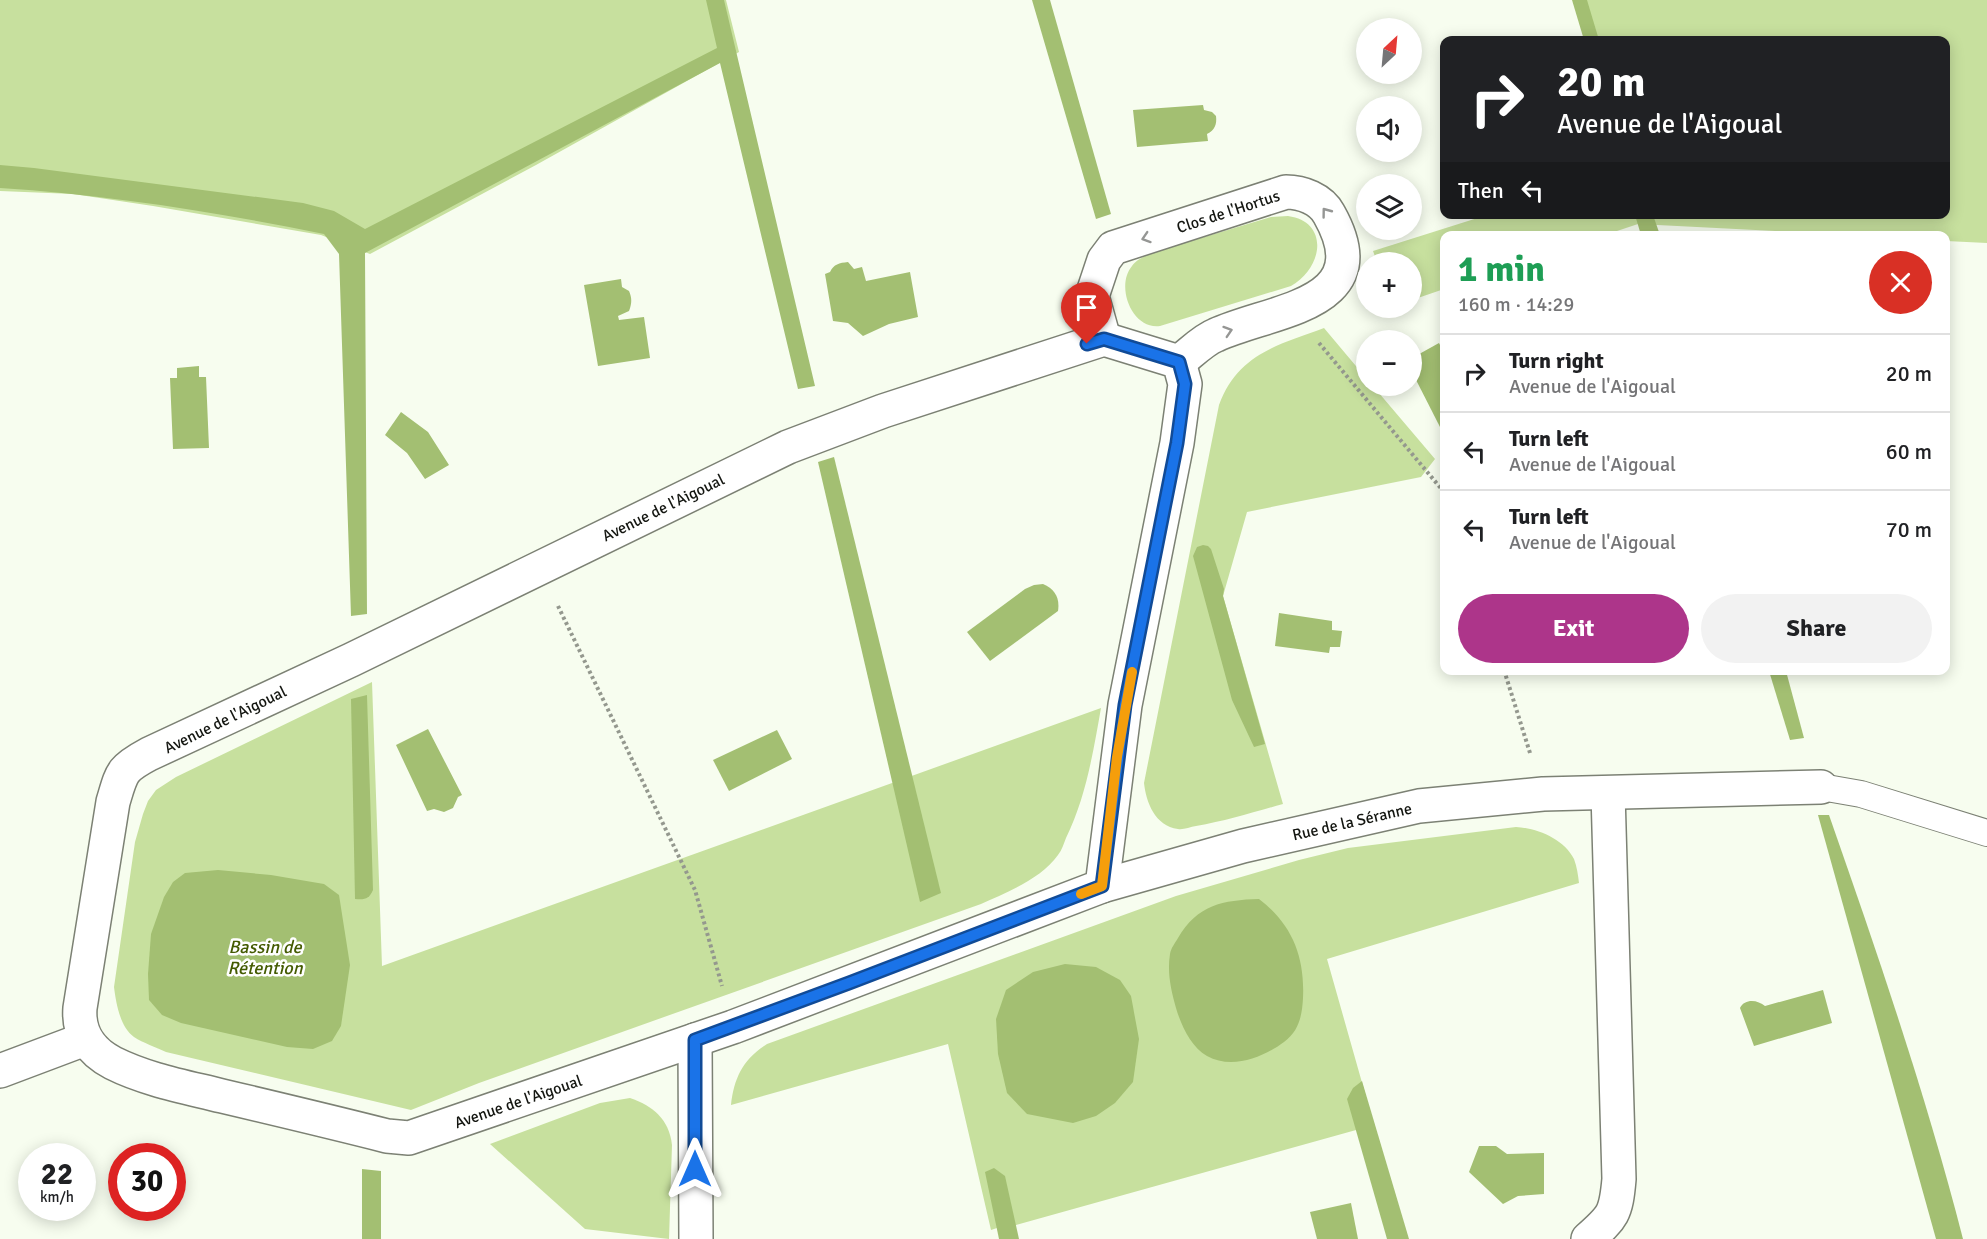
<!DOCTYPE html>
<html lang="en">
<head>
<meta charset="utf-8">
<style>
  :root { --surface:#fff; --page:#f2f2f2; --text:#202124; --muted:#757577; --line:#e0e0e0; --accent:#ad358a }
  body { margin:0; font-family:Signika,sans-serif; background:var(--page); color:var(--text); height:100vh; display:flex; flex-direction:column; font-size:22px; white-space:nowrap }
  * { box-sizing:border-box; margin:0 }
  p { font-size:20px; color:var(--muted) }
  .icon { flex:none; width:33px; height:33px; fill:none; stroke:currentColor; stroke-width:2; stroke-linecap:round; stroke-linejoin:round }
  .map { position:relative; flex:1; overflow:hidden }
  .details { position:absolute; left:1440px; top:231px; width:510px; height:444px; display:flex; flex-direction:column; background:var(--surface); border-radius:12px; box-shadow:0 3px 15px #0003 }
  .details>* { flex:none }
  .top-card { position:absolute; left:1440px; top:36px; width:510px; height:183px; border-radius:12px; box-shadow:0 3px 15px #0003; background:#202124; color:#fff; overflow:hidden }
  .needle { width:39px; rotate:26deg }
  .fabs { position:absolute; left:1356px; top:18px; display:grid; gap:12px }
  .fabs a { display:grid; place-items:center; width:66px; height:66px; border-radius:50%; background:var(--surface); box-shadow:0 3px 15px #0003; font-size:30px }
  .speed { position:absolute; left:18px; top:1143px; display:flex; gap:12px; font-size:30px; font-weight:700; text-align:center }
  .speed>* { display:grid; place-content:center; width:78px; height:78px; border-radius:50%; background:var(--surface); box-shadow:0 3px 15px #0003; line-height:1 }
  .speed small { font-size:15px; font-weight:400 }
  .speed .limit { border:9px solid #d22; background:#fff; color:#111 }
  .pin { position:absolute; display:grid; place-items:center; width:51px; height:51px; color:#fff; margin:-62px -26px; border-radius:50% 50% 50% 0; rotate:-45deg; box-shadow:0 0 6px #0007 }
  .pin .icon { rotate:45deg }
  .me { position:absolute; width:66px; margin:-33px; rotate:0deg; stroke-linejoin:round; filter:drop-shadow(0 0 4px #0008) }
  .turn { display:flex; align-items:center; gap:21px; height:126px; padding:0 18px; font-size:27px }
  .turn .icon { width:78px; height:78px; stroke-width:2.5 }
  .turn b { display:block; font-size:42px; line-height:51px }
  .then { display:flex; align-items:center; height:57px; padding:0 18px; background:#0003; gap:12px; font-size:22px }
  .round { display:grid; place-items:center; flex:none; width:63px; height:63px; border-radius:32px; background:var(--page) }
  .head { display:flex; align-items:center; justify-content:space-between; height:102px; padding:0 18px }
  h1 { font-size:36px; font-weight:700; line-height:45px; color:#1e9e55 }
  .action { display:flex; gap:12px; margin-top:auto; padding:12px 18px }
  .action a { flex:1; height:69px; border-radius:36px; background:var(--accent); color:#fff; font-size:24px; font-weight:700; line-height:69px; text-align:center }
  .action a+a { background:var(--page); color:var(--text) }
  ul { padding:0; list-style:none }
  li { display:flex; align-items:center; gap:18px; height:78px; padding:0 18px; border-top:2px solid var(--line) }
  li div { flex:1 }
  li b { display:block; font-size:22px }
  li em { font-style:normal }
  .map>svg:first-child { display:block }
</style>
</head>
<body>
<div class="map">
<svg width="1987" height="1239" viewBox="0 0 1987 1239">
  <rect width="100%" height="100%" fill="#f7fdef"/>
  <g fill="#c7e09e">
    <path d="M 0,0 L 726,0 L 739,52 L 536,165 L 370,254 L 321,235 L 153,206 L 73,194 L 0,191 Z"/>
    <path d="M 1573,0 L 1987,0 L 1987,243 L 1946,241 L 1946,236 L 1850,235 L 1638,224 L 1605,235 L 1444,236 L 1444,289 L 1412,300 L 1412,262 L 1377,262 L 1373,251 L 1487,215 L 1946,214 L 1946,40 L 1585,40 Z"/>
    <path d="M 1288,216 C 1330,222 1323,268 1291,286 L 1160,326 C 1132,330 1115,286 1132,266 C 1136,260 1145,256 1151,253 L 1271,217 Z"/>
    <path d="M 1324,328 L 1366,378 L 1366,386 L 1373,386 L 1435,459 L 1421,477 L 1247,512 L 1223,596 L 1283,804 C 1254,812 1226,821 1196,826 C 1190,827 1183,830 1178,829 C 1155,826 1146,802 1144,783 L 1219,405 C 1238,354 1278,345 1324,328 Z"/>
    <path d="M 372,682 L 382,966 L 1101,708 C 1093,753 1086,797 1066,838 C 1064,843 1062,850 1058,855 C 1041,879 1007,892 981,904 L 479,1083 L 411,1110 L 166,1052 C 156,1047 143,1043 134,1037 C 120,1027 116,1003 114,987 L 135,842 L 143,814 L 148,801 L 156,790 L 176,777 Z"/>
    <path d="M 1516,827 C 1537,828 1564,839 1574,859 C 1577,867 1578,875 1579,883 L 1327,959 L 1374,1125 L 998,1230 L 997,1228 L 991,1230 L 948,1044 L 731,1105 C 734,1078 743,1059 767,1044 L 1176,896 L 1299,860 L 1348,848 Z"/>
    <path d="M 630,1098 C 653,1106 669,1119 672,1145 L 669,1239 L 585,1229 L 490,1144 L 600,1103 Z"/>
  </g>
  <g fill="#a3bf72">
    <path d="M 706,0 L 724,0 L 815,386 L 798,389 L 720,63 L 365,253 L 367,614 L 351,616 L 339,254 L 324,234 C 217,212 109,195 0,188 L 0,165 L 34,168 L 303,203 L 334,211 L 365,229 L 717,48 Z"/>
    <path d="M 1032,0 L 1050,0 L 1111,214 L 1096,219 Z"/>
    <path d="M 1572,0 L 1587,0 L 1599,40 L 1584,40 Z"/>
    <path d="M 1203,105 L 1204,110 L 1212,112 L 1216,116 C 1217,124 1215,130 1207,134 L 1208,141 L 1137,147 L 1133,110 Z"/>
    <path d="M 1635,215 L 1653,215 L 1660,235 L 1641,235 Z"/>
    <path d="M 848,262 L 854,269 L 862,267 L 866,281 L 910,272 L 918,317 L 889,324 L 863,336 L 848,323 L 833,321 L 825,274 L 830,272 C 834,264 839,263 848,262 Z"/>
    <path d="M 621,279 L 622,287 L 629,291 C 632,298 632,303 629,311 L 618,316 L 619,320 L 644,317 L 650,358 L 598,366 L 584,285 Z"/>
    <path d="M 1439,343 L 1444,353 L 1444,425 L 1440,427 L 1412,372 L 1412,358 Z"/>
    <path d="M 199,366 L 199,377 L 206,377 L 209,448 L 173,449 L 170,378 L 177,378 L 177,368 Z"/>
    <path d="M 401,412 L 428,432 L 449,465 L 425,479 L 407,453 L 385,435 Z"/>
    <path d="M 834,457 L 941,893 L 920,902 L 818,462 Z"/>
    <path d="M 1203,545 L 1208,546 L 1211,549 L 1224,589 L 1223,596 L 1265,744 L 1254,747 L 1232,700 L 1193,556 L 1197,547 Z"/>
    <path d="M 1043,584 C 1055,589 1060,598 1058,611 L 990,661 L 967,632 L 1025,589 L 1034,585 Z"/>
    <path d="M 1279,613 L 1332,621 L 1332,630 L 1342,631 L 1340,647 L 1330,647 L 1329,653 L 1275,646 Z"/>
    <path d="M 1769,671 L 1786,671 L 1804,738 L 1790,740 Z"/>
    <path d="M 367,695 L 373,890 C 369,899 365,900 355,899 L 351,699 Z"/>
    <path d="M 428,729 L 462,795 L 458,797 L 453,808 L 444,812 L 434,809 L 427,811 L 396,745 Z"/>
    <path d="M 777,730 L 792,759 L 729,791 L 713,760 Z"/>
    <path d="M 1818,815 L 1829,815 C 1878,955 1926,1095 1963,1239 L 1936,1239 Z"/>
    <path d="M 218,870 L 271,875 L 324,884 L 339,895 L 350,965 L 341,1026 L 332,1041 L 313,1049 L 287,1047 L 181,1023 L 162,1015 L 149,1000 L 148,974 L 151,934 L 164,897 L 173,882 L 185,873 Z"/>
    <path d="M 1259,899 C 1292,924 1305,957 1303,998 C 1302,1016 1299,1031 1284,1042 C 1264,1057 1232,1070 1207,1056 C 1191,1047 1181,1025 1176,1008 C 1171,990 1167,973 1170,954 C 1171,948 1175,943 1178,938 C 1197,905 1223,900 1259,899 Z"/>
    <path d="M 1065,964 L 1096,967 L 1120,980 L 1131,996 L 1139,1039 L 1133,1082 L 1115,1103 L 1096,1116 L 1073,1123 L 1027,1114 L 1007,1093 L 998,1054 L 996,1019 L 1006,990 L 1033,972 Z"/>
    <path d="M 1823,990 L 1832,1023 L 1754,1046 L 1740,1008 C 1745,998 1758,1000 1765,1006 Z"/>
    <path d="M 1362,1081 L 1409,1239 L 1387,1239 L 1347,1099 L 1353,1088 Z"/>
    <path d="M 1479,1146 L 1496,1146 L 1507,1154 L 1544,1153 L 1544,1194 L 1518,1196 L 1503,1204 L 1469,1172 Z"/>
    <path d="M 994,1168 L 1005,1176 L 1019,1239 L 999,1239 L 985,1172 Z"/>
    <path d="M 362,1169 L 381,1171 L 381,1239 L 362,1239 Z"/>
    <path d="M 1351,1203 L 1358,1239 L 1317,1239 L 1310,1212 Z"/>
  </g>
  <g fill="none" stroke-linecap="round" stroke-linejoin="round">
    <g stroke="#7c8174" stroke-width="28">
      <path id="lane" d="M 1821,787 L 1861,794 L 1987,833"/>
    </g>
    <g stroke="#7c8174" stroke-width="36">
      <g id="street">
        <path d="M 1104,339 L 1179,362 L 1185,384 L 1177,443 L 1125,705 L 1102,886 L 733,1027 L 409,1138 L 387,1136 C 332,1122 277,1109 222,1096 C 186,1087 147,1080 113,1063 C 90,1051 78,1033 80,1008 L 113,802 C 122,772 121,769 149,754 L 351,660 L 788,447 L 883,411 Z"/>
        <path d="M 1104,339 L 1092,296 L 1104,260 L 1113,248 L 1286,192 C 1302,192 1321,199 1329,214 C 1381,306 1273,309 1216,335 C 1203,340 1191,353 1179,362"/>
        <path d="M 1102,886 L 1243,846 L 1419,806 L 1543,794 L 1821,787"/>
        <path d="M 695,1040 L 696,1239"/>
        <path d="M 0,1071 L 85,1039"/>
        <path d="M 1588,1239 C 1613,1217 1616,1214 1619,1179 L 1608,793"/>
      </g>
    </g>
    <g stroke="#94988e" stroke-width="4" stroke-dasharray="3 3" stroke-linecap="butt">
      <path d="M 1319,343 L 1444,492"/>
      <path d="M 558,606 L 695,890 L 722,986"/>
      <path d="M 1504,670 L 1530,753"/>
    </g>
    <use href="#lane" stroke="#fff" stroke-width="26"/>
    <use href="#street" stroke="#fff" stroke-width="33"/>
  </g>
  <defs><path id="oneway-chevron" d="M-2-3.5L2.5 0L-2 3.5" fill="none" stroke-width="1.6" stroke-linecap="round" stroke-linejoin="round" transform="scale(1.5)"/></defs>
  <g stroke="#959694">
    <use href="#oneway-chevron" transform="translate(1326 212) rotate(-127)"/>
    <use href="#oneway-chevron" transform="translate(1146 238) rotate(162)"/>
    <use href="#oneway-chevron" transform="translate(1228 331) rotate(-18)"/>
  </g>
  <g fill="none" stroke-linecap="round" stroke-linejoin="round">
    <g stroke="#114b97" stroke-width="15">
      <path id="route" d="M 695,1169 L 695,1040 L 849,983 L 1102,886 L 1125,705 L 1177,443 L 1185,384 L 1179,362 L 1104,339 L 1087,344"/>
    </g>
    <use href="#route" stroke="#1a73e8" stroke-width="10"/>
    <path stroke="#f59e0b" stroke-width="10" d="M 1081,894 L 1102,886 L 1117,757 L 1132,672"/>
  </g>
  <g text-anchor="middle" stroke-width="5" stroke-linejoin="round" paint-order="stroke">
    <g font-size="16" fill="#141611" stroke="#fff">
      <text transform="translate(1228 211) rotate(-18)" y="6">Clos de l'Hortus</text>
      <text transform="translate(663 507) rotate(-26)" y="6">Avenue de l'Aigoual</text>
      <text transform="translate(225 719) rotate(-26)" y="6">Avenue de l'Aigoual</text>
      <text transform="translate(1352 821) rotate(-13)" y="6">Rue de la Séranne</text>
      <text transform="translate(518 1101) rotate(-19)" y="6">Avenue de l'Aigoual</text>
    </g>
    <g font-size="18" font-style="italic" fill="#445b02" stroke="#fff">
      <text x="265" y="953">Bassin de<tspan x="265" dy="21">Rétention</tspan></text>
    </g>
  </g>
</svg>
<div class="fabs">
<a><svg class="needle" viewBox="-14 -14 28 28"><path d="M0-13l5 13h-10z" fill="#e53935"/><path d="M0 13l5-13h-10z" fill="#757577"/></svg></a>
<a><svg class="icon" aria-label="sound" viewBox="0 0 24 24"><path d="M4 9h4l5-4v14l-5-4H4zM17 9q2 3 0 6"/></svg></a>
<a><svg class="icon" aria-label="layers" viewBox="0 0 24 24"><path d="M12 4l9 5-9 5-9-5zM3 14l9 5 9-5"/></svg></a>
<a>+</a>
<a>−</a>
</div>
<div class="speed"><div>22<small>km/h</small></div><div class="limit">30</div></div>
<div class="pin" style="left:1087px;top:344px;background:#d93025"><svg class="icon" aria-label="arrive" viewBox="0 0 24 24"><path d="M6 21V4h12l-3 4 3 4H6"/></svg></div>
<svg class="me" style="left:695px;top:1169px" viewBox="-20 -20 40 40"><path d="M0-17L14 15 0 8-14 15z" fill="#1a73e8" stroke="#fff" stroke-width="4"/></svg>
<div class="top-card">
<div class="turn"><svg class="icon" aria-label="right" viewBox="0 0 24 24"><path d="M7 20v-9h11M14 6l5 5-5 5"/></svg><div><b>20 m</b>Avenue de l'Aigoual</div></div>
<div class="then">Then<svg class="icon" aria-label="left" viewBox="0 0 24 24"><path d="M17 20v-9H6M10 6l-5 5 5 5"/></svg></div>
</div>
<section class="details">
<div class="head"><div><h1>1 min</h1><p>160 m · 14:29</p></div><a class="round" style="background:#d93025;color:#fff"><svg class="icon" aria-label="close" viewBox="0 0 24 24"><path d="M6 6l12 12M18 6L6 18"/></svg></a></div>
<ul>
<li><svg class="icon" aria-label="right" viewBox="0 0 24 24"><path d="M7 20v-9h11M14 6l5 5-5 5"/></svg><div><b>Turn right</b><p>Avenue de l'Aigoual</p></div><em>20 m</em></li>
<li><svg class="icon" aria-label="left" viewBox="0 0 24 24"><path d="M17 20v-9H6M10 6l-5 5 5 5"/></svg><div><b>Turn left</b><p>Avenue de l'Aigoual</p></div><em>60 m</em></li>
<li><svg class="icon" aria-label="left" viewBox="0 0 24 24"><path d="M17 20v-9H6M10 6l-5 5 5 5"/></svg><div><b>Turn left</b><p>Avenue de l'Aigoual</p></div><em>70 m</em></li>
</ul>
<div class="action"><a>Exit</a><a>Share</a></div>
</section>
</div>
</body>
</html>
